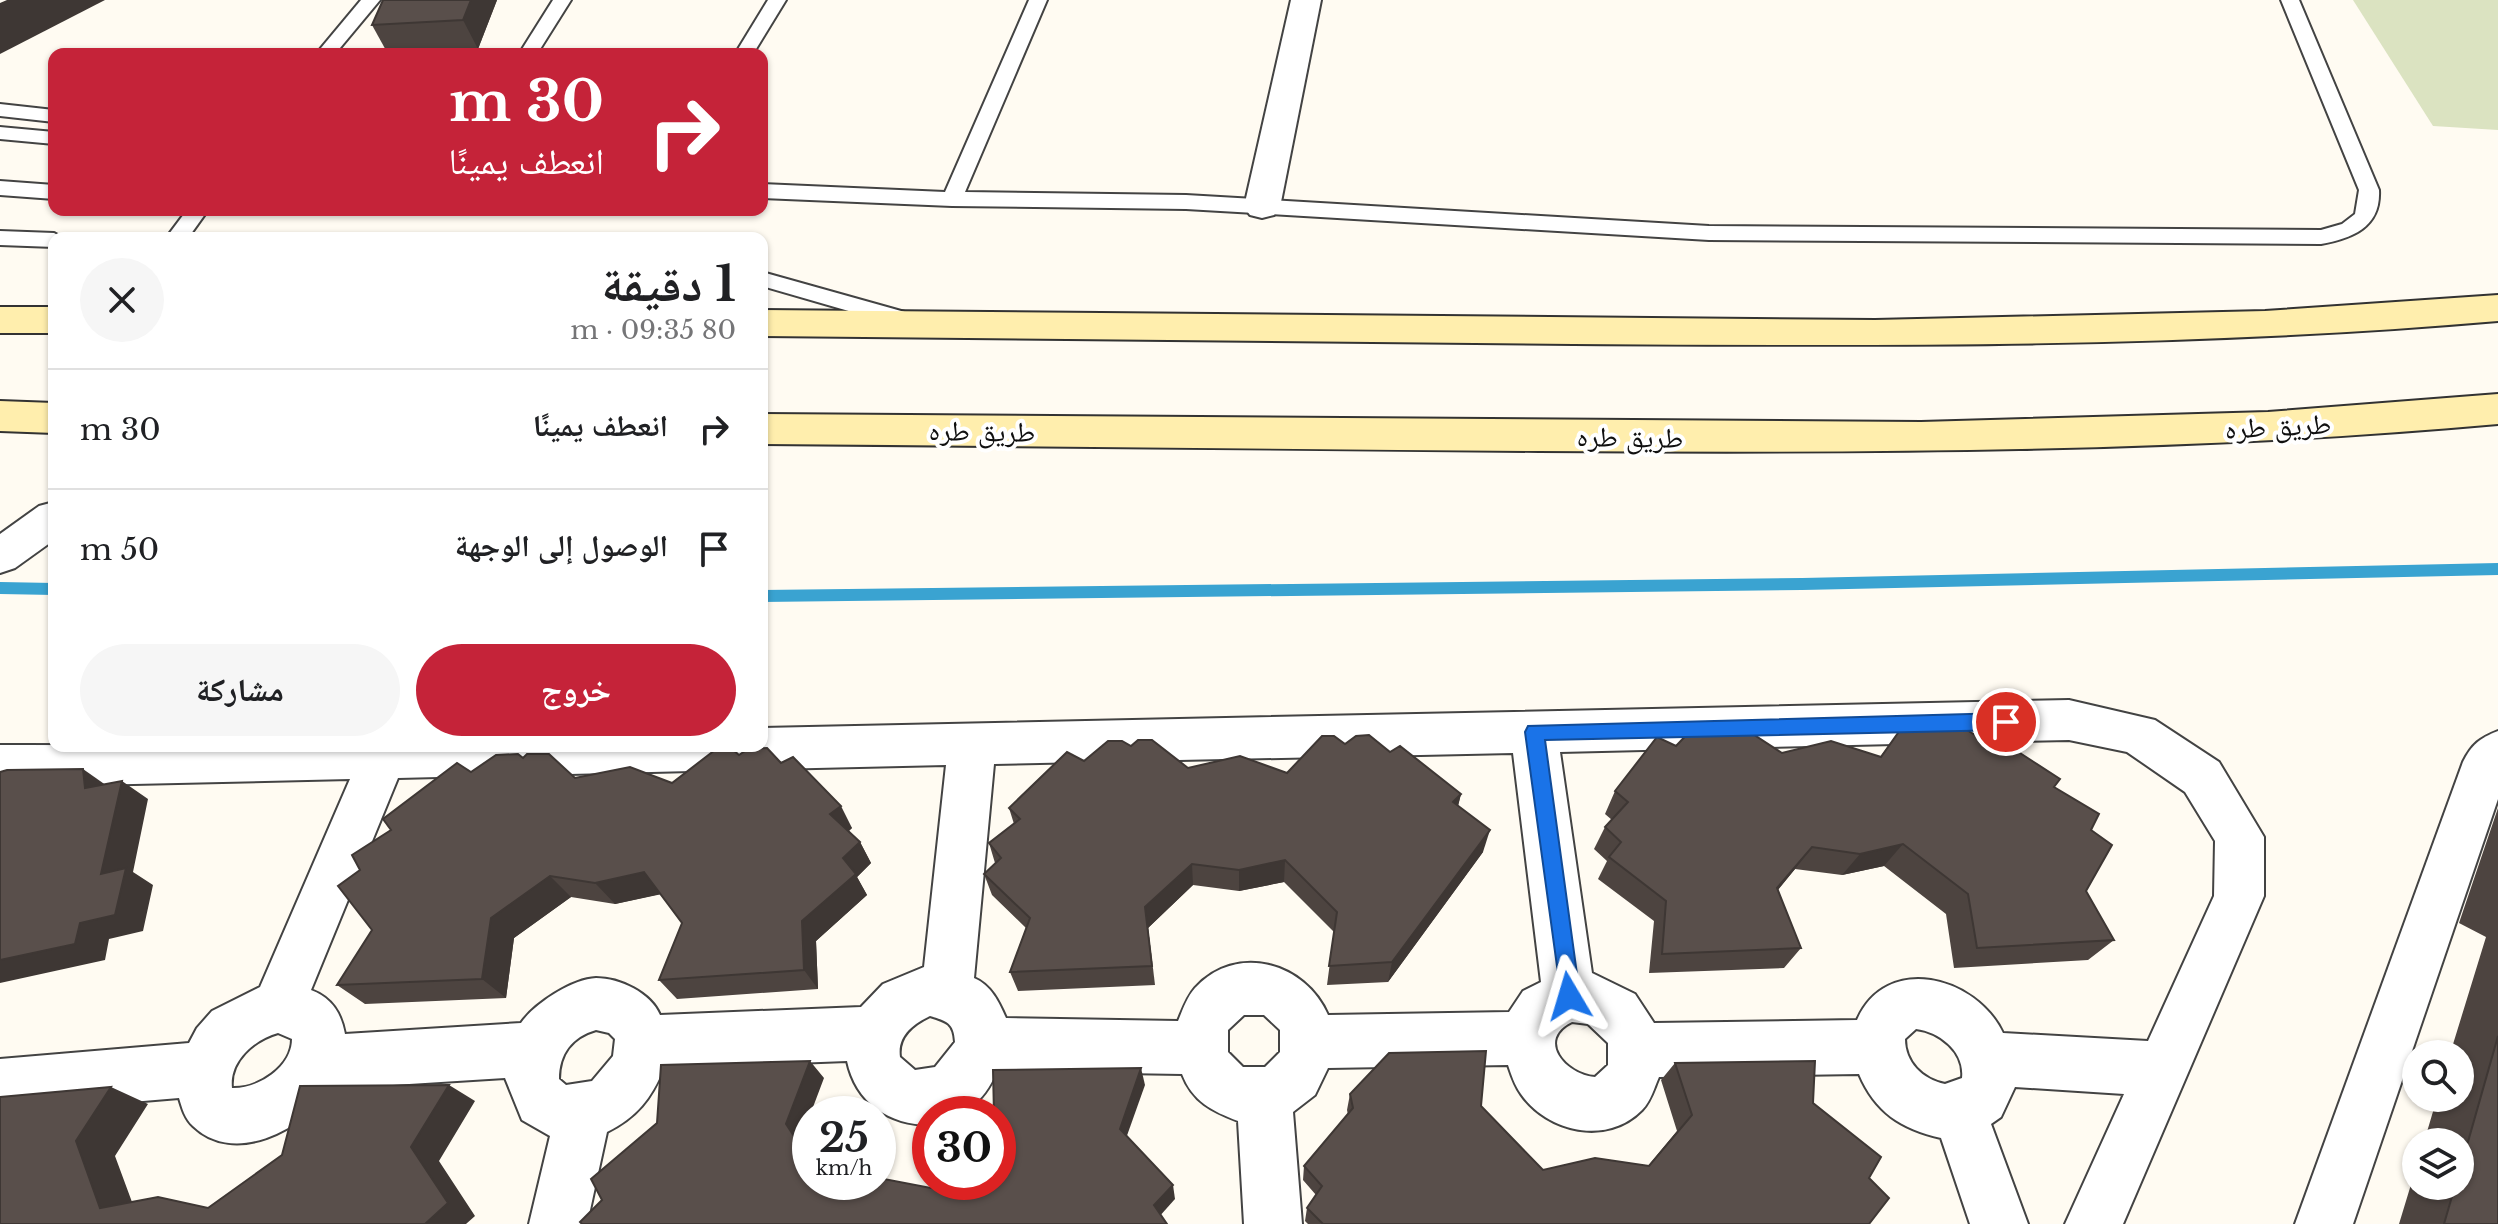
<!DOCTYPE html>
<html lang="ar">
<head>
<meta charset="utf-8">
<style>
  :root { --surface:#fff; --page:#f6f6f6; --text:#202124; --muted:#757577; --line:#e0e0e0; --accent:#c52339 }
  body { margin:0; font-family:"Libre Baskerville","Noto Naskh Arabic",serif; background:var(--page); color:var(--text); direction:rtl; height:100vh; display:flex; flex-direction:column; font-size:30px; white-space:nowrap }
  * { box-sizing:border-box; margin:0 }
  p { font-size:26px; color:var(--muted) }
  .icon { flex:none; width:44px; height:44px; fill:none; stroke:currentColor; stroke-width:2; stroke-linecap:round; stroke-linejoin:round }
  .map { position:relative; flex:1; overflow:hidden; direction:ltr }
  .details { position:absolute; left:48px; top:232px; width:720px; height:520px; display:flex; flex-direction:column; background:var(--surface); border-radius:16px; box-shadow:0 2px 6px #0004; direction:rtl }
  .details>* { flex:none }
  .guide { position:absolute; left:48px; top:48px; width:720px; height:168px; border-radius:16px; box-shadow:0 2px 6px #0004; direction:rtl; background:#c52339; color:#fff; overflow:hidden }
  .controls { position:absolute; left:2402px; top:1040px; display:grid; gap:16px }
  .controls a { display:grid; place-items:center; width:72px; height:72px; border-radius:50%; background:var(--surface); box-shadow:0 2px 6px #0004; font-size:40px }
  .speed { position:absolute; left:792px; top:1096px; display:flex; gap:16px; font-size:40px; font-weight:700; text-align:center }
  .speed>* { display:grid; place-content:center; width:104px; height:104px; border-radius:50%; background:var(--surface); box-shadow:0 2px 6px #0004; line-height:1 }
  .speed small { font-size:20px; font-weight:400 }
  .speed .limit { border:12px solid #d22; background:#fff; color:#111 }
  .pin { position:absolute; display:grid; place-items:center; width:68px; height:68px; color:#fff; margin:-34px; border:4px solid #fff; border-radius:50%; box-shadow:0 2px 8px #0007 }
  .me { position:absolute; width:88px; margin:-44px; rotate:353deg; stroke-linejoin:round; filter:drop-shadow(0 0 6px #0008) }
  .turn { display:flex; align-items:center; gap:28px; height:168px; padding:0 32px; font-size:36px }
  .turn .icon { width:104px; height:104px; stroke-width:2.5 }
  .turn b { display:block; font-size:56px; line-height:68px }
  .round { display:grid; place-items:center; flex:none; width:84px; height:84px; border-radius:42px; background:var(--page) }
  .headline { display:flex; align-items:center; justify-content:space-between; height:136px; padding:0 32px }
  h1 { font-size:48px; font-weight:700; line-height:60px }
  .button { display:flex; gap:16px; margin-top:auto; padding:16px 32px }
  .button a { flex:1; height:92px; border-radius:48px; background:var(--accent); color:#fff; font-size:32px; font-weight:700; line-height:92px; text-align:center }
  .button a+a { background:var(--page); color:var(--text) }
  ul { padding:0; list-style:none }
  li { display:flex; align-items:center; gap:24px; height:120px; padding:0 32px; border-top:2px solid var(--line) }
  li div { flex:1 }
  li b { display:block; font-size:30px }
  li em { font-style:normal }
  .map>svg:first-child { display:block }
</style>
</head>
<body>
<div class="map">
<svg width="2498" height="1224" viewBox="0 0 2498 1224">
  <rect width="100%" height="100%" fill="#fffbf2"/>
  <path fill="#dbe3c1" d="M 2353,0 L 2498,0 L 2498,130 L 2433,126 Z"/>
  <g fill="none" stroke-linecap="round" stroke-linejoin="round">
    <g fill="#3aa3d1" fill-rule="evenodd">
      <path d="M 2498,563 L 2498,575 L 1802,590 L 762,602 L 762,590 L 1802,578 Z"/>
      <path d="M 0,582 L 54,583 L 54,595 L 0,594 Z"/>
    </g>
    <g stroke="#434343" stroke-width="4">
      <g id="lane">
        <path d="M 361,0 L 380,0 L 335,54 L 316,54 Z"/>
        <path d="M 553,0 L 571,0 L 537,54 L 519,54 Z"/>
        <path d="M 768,0 L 786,0 L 753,54 L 735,54 Z"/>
        <path d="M 1029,0 L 1047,0 L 965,192 L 1186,195 L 1709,226 L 2321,230 L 2342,224 L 2355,214 L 2359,190 L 2281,0 L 2299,0 L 2379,190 C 2381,227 2353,238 2321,244 L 1709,240 L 1186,209 L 952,206 L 762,198 L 762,184 L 945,192 Z"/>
        <path d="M 0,104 L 54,110 L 54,122 L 0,116 Z"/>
        <path d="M 0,127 L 54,132 L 54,144 L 0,139 Z"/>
        <path d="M 0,181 L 54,185 L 54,199 L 0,195 Z"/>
        <path d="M 187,210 L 208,210 L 188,238 L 166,238 Z"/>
        <path d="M 0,231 L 54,233 L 63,238 L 54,238 L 54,247 L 0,245 Z"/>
        <path d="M 762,272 L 919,316 L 922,321 L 919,326 L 911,329 L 762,286 Z"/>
      </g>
    </g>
    <g stroke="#434343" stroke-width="4">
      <g id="street">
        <path d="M 1291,0 L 1321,0 L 1280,207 L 1274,215 L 1262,218 L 1250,215 L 1244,207 Z"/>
        <path d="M 54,502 L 54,540 L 15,568 L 0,573 L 0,534 L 39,506 Z"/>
        <path d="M 2069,700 L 2155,720 L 2219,762 L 2264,837 L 2264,896 L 2123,1224 L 2065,1224 L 2124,1094 L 2015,1087 L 2001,1117 L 1991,1124 L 2028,1224 L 1970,1224 L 1941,1138 C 1901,1129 1875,1112 1859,1074 L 1659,1077 C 1654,1088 1651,1101 1642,1110 C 1607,1146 1547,1132 1521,1094 C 1515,1086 1511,1074 1508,1065 L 1328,1068 L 1315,1095 L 1293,1112 L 1302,1224 L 1244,1224 L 1238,1121 C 1212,1111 1193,1102 1182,1074 L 997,1071 C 982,1106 966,1114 930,1114 L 930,1125 C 889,1125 856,1103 847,1061 L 664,1068 C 651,1099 637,1117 607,1132 L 587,1224 L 529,1224 L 550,1136 L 522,1120 L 505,1078 L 329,1089 C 304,1130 234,1166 193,1126 C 185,1119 182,1108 179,1098 L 0,1113 L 0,1059 L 189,1043 L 197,1028 L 212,1011 L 260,987 L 350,779 L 0,787 L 0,745 L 762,746 L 762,728 ZM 2069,740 L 2127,752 L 2185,792 L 2215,841 L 2214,896 L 2148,1041 L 2003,1033 C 1976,976 1886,953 1857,1020 L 1654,1023 L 1635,994 L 1592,973 L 1560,752 ZM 1513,753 L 1541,982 L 1523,991 L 1509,1012 L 1328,1015 C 1305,962 1236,943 1195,988 C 1187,997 1183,1009 1178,1021 L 1006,1018 C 999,1002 991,985 974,978 L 994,764 ZM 946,765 L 924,967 L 883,984 L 861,1007 L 660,1015 C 651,993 620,978 596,978 C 572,979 534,1004 521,1023 L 345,1034 C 341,1013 332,998 311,990 L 398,778 ZM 1244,1015 L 1264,1015 L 1280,1030 L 1280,1052 L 1265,1067 L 1243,1067 L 1228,1052 L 1228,1030 ZM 930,1016 C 947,1021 954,1023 955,1042 L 935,1067 L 915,1070 L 900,1057 C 897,1036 913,1024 930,1016 ZM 1572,1022 L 1588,1024 L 1608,1043 L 1608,1065 L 1595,1077 C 1566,1075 1535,1040 1572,1022 ZM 1916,1029 C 1940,1032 1965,1052 1962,1078 L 1945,1084 C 1922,1079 1905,1062 1905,1039 ZM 596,1030 L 609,1033 L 615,1039 L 613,1056 L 592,1081 L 566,1085 L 559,1079 C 559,1054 572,1037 596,1030 ZM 278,1033 L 292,1039 C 292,1067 258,1089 232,1088 C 229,1061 254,1040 278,1033 Z"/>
        <path d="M 2498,731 L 2498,799 L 2353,1224 L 2295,1224 L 2463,762 C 2472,744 2480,738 2498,731 Z"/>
      </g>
    </g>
    <g stroke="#323232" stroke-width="4">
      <g id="secondary">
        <path d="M 2498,295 L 2498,321 C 2190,348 1882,346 1574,344 C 1303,341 1033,339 762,336 L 762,310 L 1875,320 L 2265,311 Z"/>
        <rect x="0" y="307" width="54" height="26"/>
        <path d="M 2498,394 L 2498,424 C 2179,453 1859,453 1539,451 C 1280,449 1021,446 762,444 L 762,414 L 1921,422 L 2268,412 Z"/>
        <path d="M 0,401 L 54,403 L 54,433 L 0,431 Z"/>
      </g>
    </g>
    <use href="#lane" fill="#fff" fill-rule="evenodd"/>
    <use href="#street" fill="#fff" fill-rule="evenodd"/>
    <use href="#secondary" fill="#ffeead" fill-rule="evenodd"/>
  </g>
  <g fill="#4d4440">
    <path d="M 497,0 L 478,49 L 388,54 L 372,25 Z"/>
    <path d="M 1905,723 L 1931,730 L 2054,787 L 2091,830 L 2086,891 L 2114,940 L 2088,960 L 1954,968 L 1946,914 L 1884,866 L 1842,875 L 1795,869 L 1778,890 L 1801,948 L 1784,968 L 1649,973 L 1654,921 L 1598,879 L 1607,861 L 1594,849 L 1605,827 L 1612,820 L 1605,814 L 1615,791 L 1676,746 L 1719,732 L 1782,753 L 1880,757 Z"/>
    <path d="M 1131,746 L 1188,768 L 1287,773 L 1390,752 L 1461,794 L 1458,806 L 1483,852 L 1388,982 L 1327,985 L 1334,932 L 1284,882 L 1239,891 L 1193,885 L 1148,928 L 1155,985 L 1018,991 L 1010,972 L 1026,928 L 992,895 L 984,874 L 995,863 L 989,843 L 1014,824 L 1009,808 L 1084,761 Z"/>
    <path d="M 739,755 L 781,763 L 852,828 L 849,831 L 860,842 L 871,863 L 857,877 L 867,895 L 816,941 L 818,989 L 677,999 L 659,980 L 682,923 L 660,894 L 615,904 L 571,897 L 514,938 L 506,998 L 365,1004 L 337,985 L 372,930 L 360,870 L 391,830 L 471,772 L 523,758 L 575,778 L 672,783 Z"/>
    <path d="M 2498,808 L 2498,1224 L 2399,1224 L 2416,1168 L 2416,1186 L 2460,1186 L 2460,1142 L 2424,1142 L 2437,1098 L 2460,1098 L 2460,1054 L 2450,1054 L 2486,937 L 2459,923 Z"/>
    <path d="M 1675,1063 L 1813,1103 L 1869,1178 L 1869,1224 L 1308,1224 L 1305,1221 L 1307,1208 L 1316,1195 L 1303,1180 L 1304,1166 L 1348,1115 L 1347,1110 L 1350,1094 L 1481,1106 L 1543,1170 L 1648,1166 L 1677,1131 L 1661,1080 Z"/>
  </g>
  <g fill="#3e3734">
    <path d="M 7,0 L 105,0 L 0,54 L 0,3 Z"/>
    <path d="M 471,0 L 497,0 L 478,49 L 463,20 Z"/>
    <path d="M 83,769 L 110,788 L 85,788 Z"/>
    <path d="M 122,781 L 148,799 L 133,872 L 153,885 L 143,931 L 109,939 L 105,960 L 0,983 L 0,960 L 80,923 L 101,874 Z"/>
    <path d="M 1461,794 L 1455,817 L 1453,802 Z"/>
    <path d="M 841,806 L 852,828 L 842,836 L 830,814 Z"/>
    <path d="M 1490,830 L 1483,852 L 1388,982 L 1392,962 Z"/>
    <path d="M 860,842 L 871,863 L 857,877 L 867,895 L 816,941 L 818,989 L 804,970 L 802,921 L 843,858 Z"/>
    <path d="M 1903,844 L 1884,866 L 1842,875 L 1860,854 Z"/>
    <path d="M 1812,847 L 1795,869 L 1762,909 L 1777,888 Z"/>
    <path d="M 1285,860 L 1284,882 L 1239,891 L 1239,870 Z"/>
    <path d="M 1192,864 L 1193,885 L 1148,928 L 1155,985 L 1145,907 Z"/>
    <path d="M 644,872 L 662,894 L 615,904 L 595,883 Z"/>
    <path d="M 550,876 L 571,897 L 514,938 L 506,998 L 482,979 L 491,918 Z"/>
    <path d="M 810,1061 L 824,1078 L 801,1139 L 810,1153 L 810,1161 L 786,1124 Z"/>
    <path d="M 1141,1068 L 1145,1085 L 1124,1144 L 1120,1129 Z"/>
    <path d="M 449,1085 L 475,1101 L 439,1161 L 475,1216 L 466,1224 L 425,1224 L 411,1147 Z"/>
    <path d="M 111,1087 L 148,1104 L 115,1156 L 139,1221 L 100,1208 L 76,1141 Z"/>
    <path d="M 824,1182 L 829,1182 L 843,1203 L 829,1190 Z"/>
    <path d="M 1173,1185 L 1175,1199 L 1158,1218 L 1154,1205 Z"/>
  </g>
  <g fill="#594f4b" stroke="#3e3734" stroke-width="2">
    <path d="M 383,0 L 471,0 L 463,20 L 372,25 Z"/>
    <path d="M 1955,722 L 1978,737 L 1986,731 L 2060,779 L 2054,787 L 2099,814 L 2091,830 L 2112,845 L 2086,891 L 2114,940 L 1977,948 L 1968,894 L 1903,844 L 1860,854 L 1812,847 L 1777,888 L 1801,948 L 1662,954 L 1666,901 L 1609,857 L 1621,842 L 1605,827 L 1628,802 L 1615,791 L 1657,737 L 1676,746 L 1693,728 L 1712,728 L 1719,732 L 1723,728 L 1742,727 L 1782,753 L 1831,741 L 1881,757 L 1905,723 L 1920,723 L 1931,730 L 1938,723 Z"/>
    <path d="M 1369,735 L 1390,752 L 1400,746 L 1461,794 L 1453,802 L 1490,830 L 1392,962 L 1329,966 L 1337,912 L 1285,860 L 1239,870 L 1192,864 L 1145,907 L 1152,966 L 1010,972 L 1030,918 L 984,874 L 1001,858 L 989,843 L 1020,819 L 1009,808 L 1067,752 L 1084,761 L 1108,741 L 1122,741 L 1131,746 L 1138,740 L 1152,740 L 1188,768 L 1240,756 L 1287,773 L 1322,736 L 1334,736 L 1345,744 L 1356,736 Z"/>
    <path d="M 767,748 L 781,763 L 793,757 L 841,806 L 830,814 L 860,842 L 843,858 L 856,874 L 802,921 L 804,970 L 659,980 L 682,923 L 644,872 L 595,883 L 550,876 L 491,918 L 482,979 L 337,985 L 372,930 L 338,886 L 360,870 L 352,855 L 391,830 L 383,819 L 457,763 L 471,772 L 496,755 L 518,754 L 523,758 L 527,754 L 549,754 L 575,778 L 630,767 L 672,783 L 715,750 L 732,749 L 739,755 L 748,749 Z"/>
    <path d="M 83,769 L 85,788 L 122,781 L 101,874 L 126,868 L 115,915 L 80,923 L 75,944 L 0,960 L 0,772 L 7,770 Z"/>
    <path d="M 2498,1036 L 2498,1224 L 2444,1224 L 2455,1186 L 2460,1186 L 2460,1170 Z"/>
    <path d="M 1486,1051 L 1481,1106 L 1543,1170 L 1595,1158 L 1649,1166 L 1692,1115 L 1675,1063 L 1815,1061 L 1813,1103 L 1881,1157 L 1869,1178 L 1889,1198 L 1869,1224 L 1323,1224 L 1307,1208 L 1322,1186 L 1304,1166 L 1353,1108 L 1350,1094 L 1389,1053 Z"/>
    <path d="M 810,1061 L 786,1124 L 810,1161 L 810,1182 L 824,1182 L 829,1190 L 870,1182 L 878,1182 L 878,1180 L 884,1179 L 936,1189 L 945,1182 L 998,1182 L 998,1114 L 994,1114 L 993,1070 L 1141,1068 L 1120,1129 L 1173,1185 L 1154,1205 L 1167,1224 L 582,1224 L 580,1222 L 602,1200 L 591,1179 L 657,1123 L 661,1065 Z"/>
    <path d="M 449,1085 L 411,1147 L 448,1203 L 425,1224 L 0,1224 L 0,1097 L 111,1087 L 76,1141 L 100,1208 L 158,1197 L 208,1208 L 282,1155 L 300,1086 Z"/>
  </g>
  <path fill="#1a73e8" stroke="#114b97" stroke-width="2" d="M 2006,713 L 2013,716 L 2016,722 L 2013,727 L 2006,730 L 1545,740 L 1580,996 L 1577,1003 L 1569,1007 L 1562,1003 L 1525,732 L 1528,726 Z"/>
  <g text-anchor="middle" stroke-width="8" stroke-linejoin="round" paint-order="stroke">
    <g font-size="28" fill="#101010" stroke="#fff">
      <text transform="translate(2278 426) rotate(-3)" y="10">طريق طره</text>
      <text transform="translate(982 431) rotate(1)" y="10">طريق طره</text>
      <text transform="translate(1630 437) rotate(1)" y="10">طريق طره</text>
    </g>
  </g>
</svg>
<div class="controls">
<a><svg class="icon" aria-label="search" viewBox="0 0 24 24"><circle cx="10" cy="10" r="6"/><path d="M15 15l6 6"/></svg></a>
<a><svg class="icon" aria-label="layers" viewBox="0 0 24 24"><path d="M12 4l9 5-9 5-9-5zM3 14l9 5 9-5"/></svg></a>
</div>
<div class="speed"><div>25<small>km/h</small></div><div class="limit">30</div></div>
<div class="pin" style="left:2006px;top:722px;background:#d93025"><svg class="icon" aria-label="arrive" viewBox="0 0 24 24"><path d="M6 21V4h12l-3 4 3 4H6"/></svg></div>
<svg class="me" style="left:1569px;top:996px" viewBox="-20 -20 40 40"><path d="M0-17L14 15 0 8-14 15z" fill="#1a73e8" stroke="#fff" stroke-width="4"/></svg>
<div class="guide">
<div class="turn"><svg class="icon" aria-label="right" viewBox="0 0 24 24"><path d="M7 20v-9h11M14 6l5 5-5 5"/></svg><div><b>30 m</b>انعطف يمينًا</div></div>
</div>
<section class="details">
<div class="headline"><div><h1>1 دقيقة</h1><p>80 m · 09:35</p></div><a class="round"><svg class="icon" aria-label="close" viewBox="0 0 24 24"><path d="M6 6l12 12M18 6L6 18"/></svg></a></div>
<ul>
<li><svg class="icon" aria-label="right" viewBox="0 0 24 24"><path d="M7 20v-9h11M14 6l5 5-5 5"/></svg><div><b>انعطف يمينًا</b></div><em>30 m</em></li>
<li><svg class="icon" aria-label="arrive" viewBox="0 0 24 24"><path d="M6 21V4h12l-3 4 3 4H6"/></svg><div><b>الوصول إلى الوجهة</b></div><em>50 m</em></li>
</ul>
<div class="button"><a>خروج</a><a>مشاركة</a></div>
</section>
</div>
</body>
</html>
